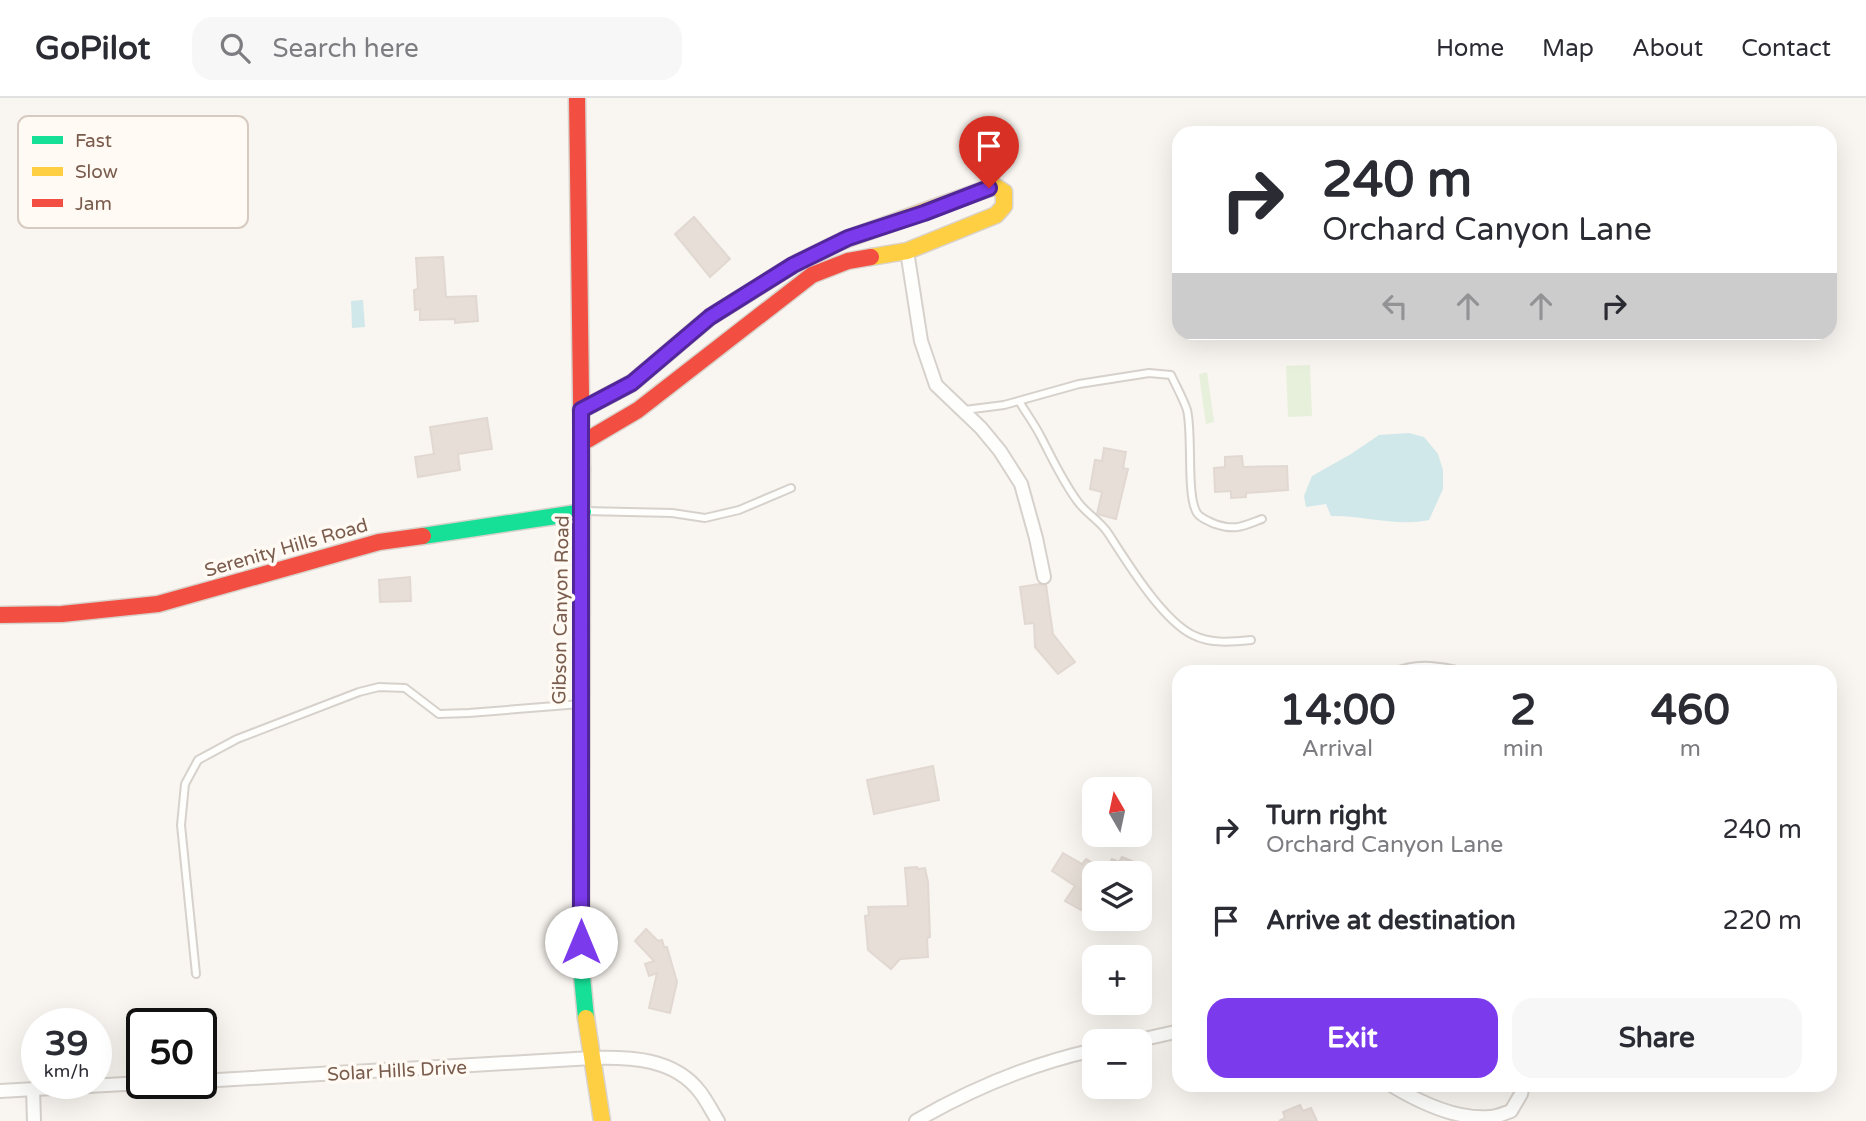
<!DOCTYPE html>
<html lang="en">
<head>
<meta charset="utf-8">
<style>
  :root { --surface:#fff; --page:#f7f7f7; --text:#2b2b33; --muted:#7c7c81; --line:#e1e1e2; --accent:#7c3aed }
  body { margin:0; font-family:"Varela Round",sans-serif; background:var(--page); color:var(--text); height:100vh; display:flex; flex-direction:column; font-size:26px; white-space:nowrap }
  * { box-sizing:border-box; margin:0 }
  p { font-size:23px; color:var(--muted) }
  .icon { flex:none; width:38px; height:38px; fill:none; stroke:currentColor; stroke-width:2; stroke-linecap:round; stroke-linejoin:round }
  .map { position:relative; flex:1; overflow:hidden }
  .drawer { position:absolute; left:1172px; top:567px; width:665px; height:427px; display:flex; flex-direction:column; background:var(--surface); border-radius:21px; box-shadow:0 7px 28px #0002 }
  .drawer>* { flex:none }
  .banner { position:absolute; left:1172px; top:28px; width:665px; height:214px; border-radius:21px; box-shadow:0 7px 28px #0002; background:#fff; color:var(--text); overflow:hidden }
  .needle { width:46px; rotate:351deg }
  .controls { position:absolute; left:1082px; top:679px; display:grid; gap:14px }
  .controls a { display:grid; place-items:center; width:70px; height:70px; border-radius:14px; background:var(--surface); box-shadow:0 7px 28px #0002; font-size:35px }
  .speed { position:absolute; left:21px; top:910px; display:flex; gap:14px; font-size:35px; font-weight:700; text-align:center }
  .speed>* { display:grid; place-content:center; width:91px; height:91px; border-radius:50%; background:var(--surface); box-shadow:0 7px 28px #0002; line-height:1 }
  .speed small { font-size:18px; font-weight:400 }
  .speed .limit { border:4px solid #111; border-radius:10px; background:#fff; color:#111 }
  .pin { position:absolute; display:grid; place-items:center; width:60px; height:60px; color:#fff; margin:-72px -30px; border-radius:50% 50% 50% 0; rotate:-45deg; box-shadow:0 0 7px #0007 }
  .pin .icon { rotate:45deg }
  .me { position:absolute; width:77px; margin:-38px; rotate:0deg; stroke-linejoin:round; filter:drop-shadow(0 0 5px #0008) }
  .turn { display:flex; align-items:center; gap:24px; height:147px; padding:0 35px; font-size:32px }
  .turn .icon { width:91px; height:91px; stroke-width:2.5 }
  .turn b { display:block; font-size:49px; line-height:60px }
  .lanes { display:flex; align-items:center; height:66px; padding:0 35px; background:#0003; justify-content:center; gap:35px; direction:ltr }
  .lanes .off { opacity:.35 }
  .eta { display:flex; justify-content:space-evenly; align-items:center; height:119px; text-align:center }
  .eta b { font-size:42px; font-weight:700; line-height:49px }
  .cta { display:flex; gap:14px; margin-top:auto; padding:14px 35px }
  .cta a { flex:1; height:80px; border-radius:21px; background:var(--accent); color:#fff; font-size:28px; font-weight:700; line-height:80px; text-align:center }
  .cta a+a { background:var(--page); color:var(--text) }
  ul { padding:0; list-style:none }
  li { display:flex; align-items:center; gap:21px; height:91px; padding:0 35px }
  li div { flex:1 }
  li b { display:block; font-size:26px }
  li em { font-style:normal }
  header { display:flex; align-items:center; gap:42px; box-sizing:border-box; height:98px; padding:0 35px; background:var(--surface); border-bottom:2px solid var(--line) }
  header strong { font-size:33px }
  nav { display:flex; gap:38px; margin-inline-start:auto; font-size:24px }
  .search { width:490px; height:63px; background:var(--page); display:flex; align-items:center; gap:18px; box-sizing:border-box; padding:0 24px; border-radius:21px; color:var(--muted); font-size:26px }
  .map>svg:first-child { display:block }
</style>
</head>
<body>
<header>
<strong>GoPilot</strong>
<div class="search"><svg class="icon" aria-label="search" viewBox="0 0 24 24"><circle cx="10" cy="10" r="6"/><path d="M15 15l6 6"/></svg>Search here</div>
<nav><a>Home</a><a>Map</a><a>About</a><a>Contact</a></nav>
</header>
<div class="map">
<svg width="1866" height="1023" viewBox="0 0 1866 1023">
  <rect width="100%" height="100%" fill="#f9f5f0"/>
  <g fill="#e7f0db">
    <path d="M 1310,267 L 1312,318 L 1288,319 L 1286,268 Z"/>
    <path d="M 1207,274 L 1214,324 L 1206,326 L 1199,276 Z"/>
  </g>
  <g fill="#d0e8ea">
    <path d="M 363,202 L 365,229 L 352,230 L 351,203 Z"/>
    <path d="M 1409,335 L 1424,339 L 1438,356 L 1443,372 L 1443,391 L 1429,422 C 1397,429 1363,417 1331,418 L 1326,406 L 1306,409 L 1304,398 L 1312,378 L 1351,356 L 1379,337 Z"/>
  </g>
  <g fill="#e6ded7" stroke="#e2d8d2" stroke-width="2">
    <path d="M 694,119 L 730,161 L 710,179 L 675,136 Z"/>
    <path d="M 443,159 L 446,199 L 476,198 L 478,223 L 455,225 L 455,221 L 420,222 L 420,211 L 415,212 L 414,192 L 418,191 L 416,160 Z"/>
    <path d="M 487,320 L 492,351 L 458,356 L 460,372 L 418,379 L 415,359 L 434,356 L 430,329 Z"/>
    <path d="M 1104,350 L 1126,354 L 1123,370 L 1128,371 L 1116,421 L 1097,416 L 1102,394 L 1090,391 L 1095,362 L 1102,363 Z"/>
    <path d="M 1242,358 L 1243,369 L 1287,368 L 1288,392 L 1246,395 L 1246,399 L 1231,400 L 1231,393 L 1215,394 L 1214,370 L 1225,369 L 1225,359 Z"/>
    <path d="M 410,479 L 411,503 L 380,504 L 379,482 Z"/>
    <path d="M 1039,486 L 1046,487 L 1053,536 L 1075,564 L 1058,576 L 1035,549 L 1034,525 L 1025,526 L 1020,489 Z"/>
    <path d="M 933,668 L 939,702 L 874,716 L 867,682 Z"/>
    <path d="M 1063,755 L 1082,766 L 1086,761 L 1105,772 L 1112,761 L 1119,764 L 1122,759 L 1134,764 L 1130,769 L 1143,775 L 1094,775 L 1094,800 L 1081,812 L 1065,803 L 1075,788 L 1052,773 Z"/>
    <path d="M 917,769 L 918,771 L 925,770 L 928,784 L 930,839 L 927,840 L 928,859 L 900,861 L 891,871 L 868,852 L 865,818 L 869,817 L 868,809 L 908,808 L 905,770 Z"/>
    <path d="M 646,831 L 658,843 L 662,842 L 664,849 L 667,849 L 677,884 L 670,915 L 649,910 L 657,875 L 649,878 L 645,866 L 654,863 L 635,843 Z"/>
    <path d="M 1300,1007 L 1303,1013 L 1311,1010 L 1317,1023 L 1279,1023 L 1285,1020 L 1283,1014 Z"/>
  </g>
  <g fill="none" stroke-linecap="round" stroke-linejoin="round">
    <g stroke="#d7d1cb" stroke-width="10">
      <g id="lane">
        <path d="M 1019,303 C 1026,315 1035,327 1041,339 C 1053,362 1063,384 1078,404 C 1087,416 1100,423 1108,435 C 1127,464 1162,522 1193,537 C 1211,546 1232,544 1251,542"/>
        <path d="M 965,312 L 1004,307 L 1079,286 L 1149,275 L 1171,277 C 1176,288 1183,300 1187,312 C 1193,337 1186,398 1197,415 C 1201,421 1209,423 1215,426 C 1236,433 1243,428 1262,421"/>
        <path d="M 585,413 L 672,415 L 705,420 L 739,412 L 791,390"/>
        <path d="M 1395,574 C 1417,563 1444,569 1467,574"/>
        <path d="M 196,876 L 181,727 L 185,686 L 198,662 L 237,641 L 359,594 L 379,589 L 405,590 L 439,616 L 469,615 L 580,606"/>
      </g>
    </g>
    <g stroke="#d7d1cb" stroke-width="16">
      <g id="street">
        <path d="M 907,153 L 921,243 L 936,287 L 981,330 L 1000,353 L 1021,386 L 1036,440 L 1044,479"/>
        <path d="M 1135,943 L 1180,933"/>
        <path d="M 201,983 L 592,960 C 631,959 674,960 700,994 C 707,1003 712,1014 718,1023"/>
        <path d="M 1391,987 C 1419,1004 1456,1022 1490,1019 C 1497,1019 1505,1015 1511,1013 L 1521,996 L 1523,987"/>
        <path d="M 33,991 L 34,1023"/>
        <path d="M 0,993 L 142,985"/>
        <path d="M 916,1023 C 971,991 1031,966 1094,952"/>
      </g>
    </g>
    <g stroke="#d9d2cb" stroke-width="19">
      <g id="fast">
        <path d="M 581,312 L 632,285 L 710,219 L 793,167 L 844,142"/>
        <path d="M 582,371 L 581,868 L 586,920"/>
        <path d="M 423,438 L 583,414"/>
      </g>
    </g>
    <g stroke="#d9d2cb" stroke-width="19">
      <g id="slow">
        <path d="M 844,142 L 989,90 L 996,89 L 1004,94 L 1004,108 L 996,117 L 907,153 L 871,159"/>
        <path d="M 586,920 L 602,1023"/>
      </g>
    </g>
    <g stroke="#d9d2cb" stroke-width="19">
      <g id="jam">
        <path d="M 577,0 L 582,371"/>
        <path d="M 582,345 L 638,312 L 812,177 L 848,163 L 871,159"/>
        <path d="M 0,517 L 62,516 L 158,506 L 379,444 L 423,438"/>
      </g>
    </g>
    <use href="#lane" stroke="#fefefd" stroke-width="6"/>
    <use href="#street" stroke="#fefefd" stroke-width="12"/>
    <use href="#fast" stroke="#16e098" stroke-width="16"/>
    <use href="#slow" stroke="#ffcf43" stroke-width="16"/>
    <use href="#jam" stroke="#f24e42" stroke-width="16"/>
  </g>
  <g fill="none" stroke-linecap="round" stroke-linejoin="round">
    <g stroke="#51269a" stroke-width="18">
      <path id="route" d="M 581,844 L 581,312 L 632,285 L 710,219 L 793,167 L 848,140 L 924,115 L 989,90"/>
    </g>
    <use href="#route" stroke="#7c3aed" stroke-width="12"/>
  </g>
  <g text-anchor="middle" stroke-width="7" stroke-linejoin="round" paint-order="stroke">
    <g font-size="19" fill="#7a5c4d" stroke="#fffaf3">
      <text transform="translate(286 449) rotate(-16)" y="7">Serenity Hills Road</text>
      <text transform="translate(560 512) rotate(-89)" y="7">Gibson Canyon Road</text>
      <text transform="translate(397 972) rotate(-3)" y="7">Solar Hills Drive</text>
    </g>
  </g>
  <rect x="18" y="18" width="230" height="112" rx="10" fill="#fffaf3" stroke="#d7cbc1" stroke-width="2"/>
  <rect x="32" y="38" width="31" height="8" fill="#16e098"/>
  <rect x="32" y="69" width="31" height="9" fill="#ffcf43"/>
  <rect x="32" y="101" width="31" height="8" fill="#f24e42"/>
  <g font-size="19" fill="#7a5c4d">
    <text x="75" y="49">Fast</text>
    <text x="75" y="80">Slow</text>
    <text x="75" y="112">Jam</text>
  </g>
</svg>
<div class="controls">
<a><svg class="needle" viewBox="-14 -14 28 28"><path d="M0-13l5 13h-10z" fill="#e53935"/><path d="M0 13l5-13h-10z" fill="#7c7c81"/></svg></a>
<a><svg class="icon" aria-label="layers" viewBox="0 0 24 24"><path d="M12 4l9 5-9 5-9-5zM3 14l9 5 9-5"/></svg></a>
<a>+</a>
<a>−</a>
</div>
<div class="speed"><div>39<small>km/h</small></div><div class="limit">50</div></div>
<div class="pin" style="left:989px;top:90px;background:#d93025"><svg class="icon" aria-label="arrive" viewBox="0 0 24 24"><path d="M6 21V4h12l-3 4 3 4H6"/></svg></div>
<svg class="me" style="left:581px;top:844px" viewBox="-20 -20 40 40"><circle r="19" fill="#fff"/><path d="M0-13L10 11 0 6-10 11z" fill="#7c3aed"/></svg>
<div class="banner">
<div class="turn"><svg class="icon" aria-label="right" viewBox="0 0 24 24"><path d="M7 20v-9h11M14 6l5 5-5 5"/></svg><div><b>240 m</b>Orchard Canyon Lane</div></div>
<div class="lanes"><svg class="icon off" aria-label="left" viewBox="0 0 24 24"><path d="M17 20v-9H6M10 6l-5 5 5 5"/></svg><svg class="icon off" aria-label="ahead" viewBox="0 0 24 24"><path d="M12 20V5M6 11l6-6 6 6"/></svg><svg class="icon off" aria-label="ahead" viewBox="0 0 24 24"><path d="M12 20V5M6 11l6-6 6 6"/></svg><svg class="icon" aria-label="right" viewBox="0 0 24 24"><path d="M7 20v-9h11M14 6l5 5-5 5"/></svg></div>
</div>
<section class="drawer">
<div class="eta">
<div><b>14:00</b><p>Arrival</p></div>
<div><b>2</b><p>min</p></div>
<div><b>460</b><p>m</p></div>
</div>
<ul>
<li><svg class="icon" aria-label="right" viewBox="0 0 24 24"><path d="M7 20v-9h11M14 6l5 5-5 5"/></svg><div><b>Turn right</b><p>Orchard Canyon Lane</p></div><em>240 m</em></li>
<li><svg class="icon" aria-label="arrive" viewBox="0 0 24 24"><path d="M6 21V4h12l-3 4 3 4H6"/></svg><div><b>Arrive at destination</b></div><em>220 m</em></li>
</ul>
<div class="cta"><a>Exit</a><a>Share</a></div>
</section>
</div>
</body>
</html>
